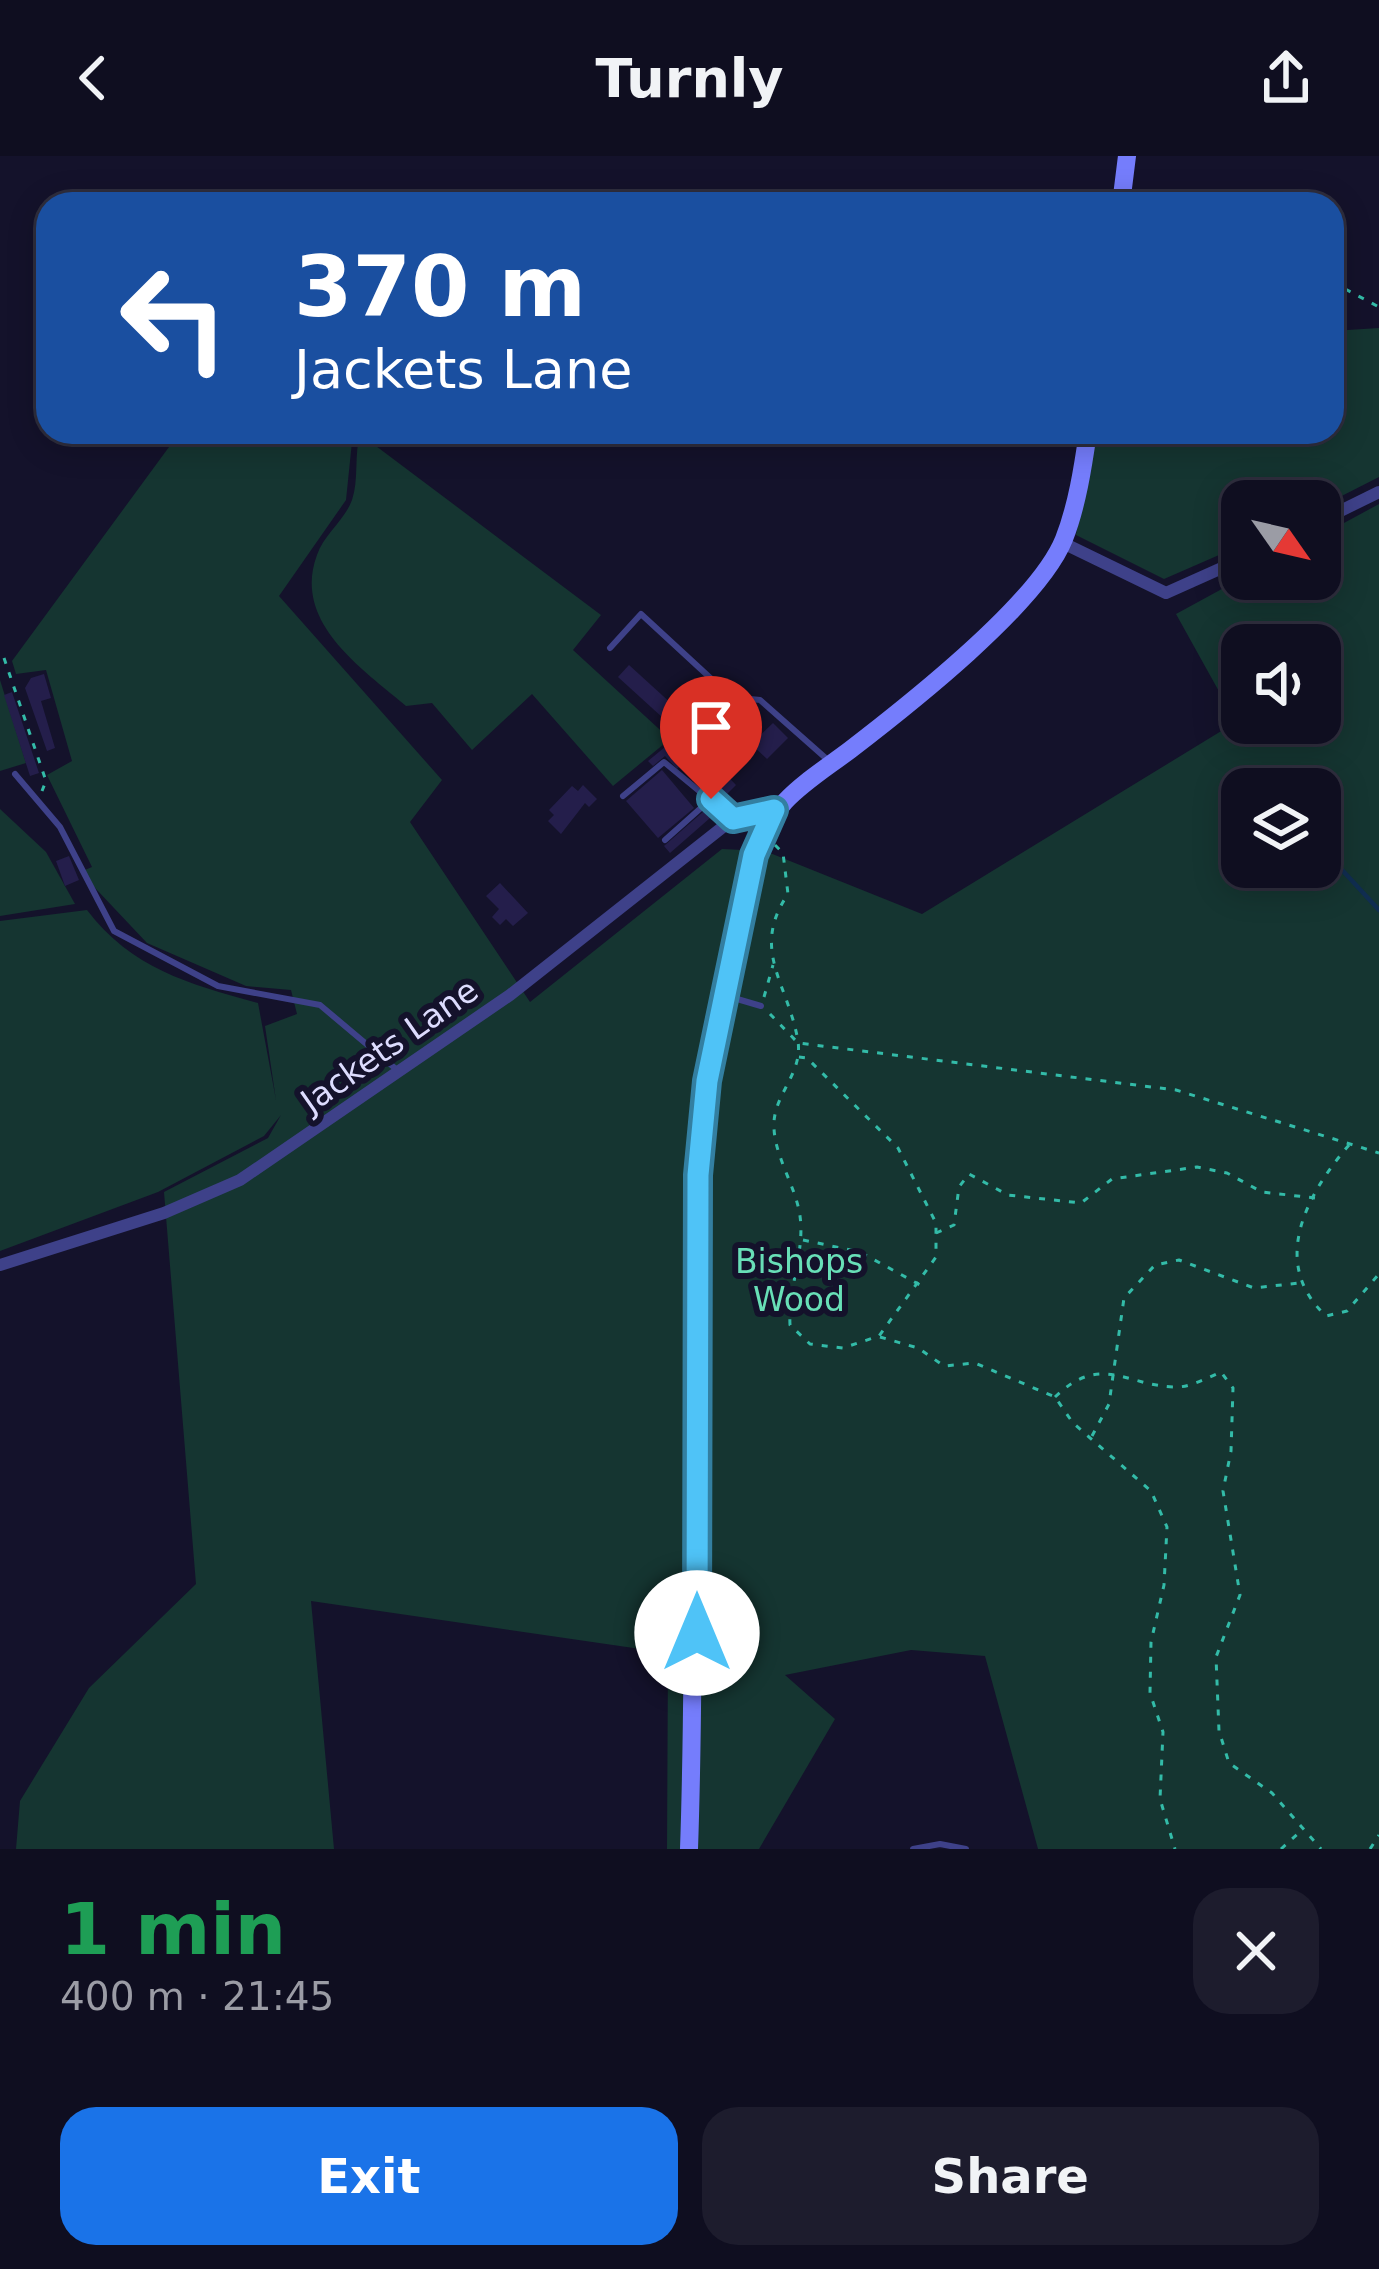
<!DOCTYPE html>
<html lang="en">
<head>
<meta charset="utf-8">
<style>
  :root { --surface:#0f0e20; --page:#1d1c2d; --text:#f1f3f6; --muted:#9b9ca5; --line:#2f2e3e; --accent:#1a73e8 }
  body { margin:0; font-family:"DejaVu Sans",sans-serif; background:var(--page); color:var(--text); height:100vh; display:flex; flex-direction:column; font-size:45px; white-space:nowrap }
  * { box-sizing:border-box; margin:0 }
  p { font-size:39px; color:var(--muted) }
  .icon { flex:none; width:66px; height:66px; fill:none; stroke:currentColor; stroke-width:2; stroke-linecap:round; stroke-linejoin:round }
  .map { position:relative; height:1693px; overflow:hidden }
  .details { display:flex; flex-direction:column; background:var(--surface); flex:1 }
  .details>* { flex:none }
  .top-card { position:absolute; left:36px; top:36px; width:1308px; height:252px; border-radius:36px; box-shadow:0 6px 30px #0003,0 0 0 3px var(--line); background:#1a4fa0; color:#fff; overflow:hidden }
  .needle { width:78px; rotate:124deg }
  .fabs { position:absolute; left:1221px; top:324px; display:grid; gap:24px }
  .fabs a { display:grid; place-items:center; width:120px; height:120px; border-radius:24px; background:var(--surface); box-shadow:0 6px 30px #0003,0 0 0 3px var(--line); font-size:60px }
  .pin { position:absolute; display:grid; place-items:center; width:102px; height:102px; color:#fff; margin:-123px -51px; border-radius:50% 50% 50% 0; rotate:-45deg; box-shadow:0 0 12px #0007 }
  .pin .icon { rotate:45deg }
  .me { position:absolute; width:132px; margin:-66px; rotate:0deg; stroke-linejoin:round; filter:drop-shadow(0 0 9px #0008) }
  .turn { display:flex; align-items:center; gap:42px; height:252px; padding:0 60px; font-size:54px }
  .turn .icon { width:156px; height:156px; stroke-width:2.5 }
  .turn b { display:block; font-size:84px; line-height:102px }
  .round { display:grid; place-items:center; flex:none; width:126px; height:126px; border-radius:36px; background:var(--page) }
  .headline { display:flex; align-items:center; justify-content:space-between; height:204px; padding:0 60px }
  h1 { font-size:72px; font-weight:700; line-height:90px; color:#1e9e55 }
  .primary-button { display:flex; gap:24px; margin-top:auto; padding:24px 60px }
  .primary-button a { flex:1; height:138px; border-radius:36px; background:var(--accent); color:#fff; font-size:48px; font-weight:700; line-height:138px; text-align:center }
  .primary-button a+a { background:var(--page); color:var(--text) }
  header { display:flex; justify-content:space-between; align-items:center; height:156px; padding:0 60px; background:var(--surface); font-size:54px; font-weight:700 }
  .map>svg:first-child { display:block }
</style>
</head>
<body>
<header><svg class="icon" aria-label="back" viewBox="0 0 24 24"><path d="M15 5l-7 7 7 7"/></svg>Turnly<svg class="icon" aria-label="share" viewBox="0 0 24 24"><path d="M12 15V3M7 8l5-5 5 5M5 13v7h14v-7"/></svg></header>
<div class="map">
<svg width="1379" height="1693" viewBox="0 0 1379 1693">
  <rect width="100%" height="100%" fill="#14122b"/>
  <g fill="#153531" fill-rule="evenodd">
    <path d="M 1379,172 L 1379,321 L 1320,351 L 1320,345 L 1242,345 L 1242,389 L 1164,423 L 1076,379 L 1096,276 L 1332,276 L 1332,175 Z"/>
    <path d="M 180,276 L 353,276 L 346,344 L 279,440 L 442,624 L 410,666 L 530,846 L 722,693 L 765,695 L 922,758 L 1236,566 L 1176,458 L 1242,422 L 1320,423 L 1320,380 L 1379,348 L 1379,1693 L 1038,1693 L 985,1500 L 911,1494 L 785,1519 L 835,1563 L 759,1693 L 667,1693 L 668,1497 L 311,1445 L 334,1693 L 16,1693 L 20,1645 L 89,1532 L 196,1428 L 164,1036 L 268,982 L 281,959 L 264,980 L 158,1036 L 0,1095 L 0,765 L 87,754 C 132,813 189,828 258,847 L 276,944 L 265,870 L 297,858 L 291,834 L 246,830 L 147,787 L 80,716 L 92,711 L 47,619 L 72,605 L 46,514 L 16,518 L 12,505 ZM 1242,489 L 1320,489 L 1320,567 L 1242,567 ZM 1242,633 L 1320,633 L 1320,711 L 1242,711 Z"/>
    <path d="M 360,278 L 601,459 L 573,494 L 670,583 L 613,630 L 532,538 L 472,594 L 432,547 L 406,550 C 361,512 292,466 317,399 C 324,378 345,364 352,344 C 359,324 354,299 360,278 Z"/>
    <path d="M 0,524 L 26,607 L 0,615 Z"/>
    <path d="M 0,653 L 46,696 L 75,748 L 0,760 Z"/>
  </g>
  <g fill="none" stroke-linecap="round" stroke-linejoin="round">
    <path stroke="#102d50" stroke-width="4.5" d="M 1320,690 L 1379,754"/>
  </g>
  <g fill="#241e4b">
    <path d="M 629,509 L 696,570 L 685,582 L 618,521 Z"/>
    <path d="M 44,518 L 51,542 L 41,545 L 55,592 L 47,595 L 25,532 L 31,522 Z"/>
    <path d="M 12,536 L 39,617 L 30,620 L 4,539 Z"/>
    <path d="M 728,565 L 737,575 L 710,602 L 736,629 L 724,641 L 703,620 L 710,630 L 706,633 L 692,624 L 706,612 L 702,608 L 692,618 L 683,608 Z"/>
    <path d="M 773,567 L 788,582 L 767,603 L 751,588 Z"/>
    <path d="M 665,591 L 682,608 L 677,613 L 665,600 L 653,610 L 648,605 Z"/>
    <path d="M 662,614 L 694,652 L 658,682 L 626,645 Z"/>
    <path d="M 583,629 L 597,643 L 589,651 L 585,647 L 561,678 L 548,665 L 554,659 L 549,654 L 572,630 L 578,635 Z"/>
    <path d="M 712,648 L 718,655 L 670,697 L 664,690 Z"/>
    <path d="M 69,700 L 79,724 L 65,730 L 56,705 Z"/>
    <path d="M 500,727 L 528,757 L 513,770 L 506,763 L 500,769 L 492,761 L 499,753 L 486,740 Z"/>
  </g>
  <g fill="none" stroke-linecap="round" stroke-linejoin="round">
    <g stroke="#33bba8" stroke-width="3" stroke-dasharray="6 9" stroke-linecap="butt">
      <path d="M 1332,126 L 1379,151"/>
      <path d="M 4,502 L 46,625 L 42,635"/>
      <path d="M 775,689 L 783,697 L 788,738 C 750,794 788,827 798,885 C 803,919 772,939 774,972 C 775,1001 796,1031 800,1060 C 805,1096 788,1132 790,1169 L 810,1188 L 843,1192 L 879,1180 L 936,1101 L 936,1067 L 898,992 L 807,902 L 798,901"/>
      <path d="M 764,841 L 773,809"/>
      <path d="M 770,858 L 798,887 L 1176,934 L 1379,997"/>
      <path d="M 1349,989 C 1305,1040 1270,1108 1326,1160 L 1347,1155 L 1379,1118"/>
      <path d="M 936,1077 L 954,1069 L 959,1031 L 969,1018 L 1008,1039 L 1081,1047 L 1112,1023 L 1197,1011 L 1227,1017 L 1262,1036 L 1315,1042"/>
      <path d="M 803,1084 L 860,1096 L 920,1129"/>
      <path d="M 880,1181 L 918,1192 L 944,1210 L 975,1207 L 1055,1241 L 1073,1267 L 1151,1335 L 1167,1371 L 1164,1429 L 1151,1486 L 1150,1537 L 1163,1576 L 1160,1643 L 1175,1693"/>
      <path d="M 1055,1241 C 1101,1197 1124,1229 1174,1231 C 1189,1232 1207,1222 1221,1216 L 1233,1232 L 1231,1295 L 1223,1335 L 1240,1439 L 1216,1501 L 1219,1575 L 1229,1607 L 1272,1637 L 1321,1693"/>
      <path d="M 1092,1280 L 1109,1248 L 1124,1142 L 1155,1109 L 1179,1104 L 1254,1132 L 1299,1127"/>
      <path d="M 1281,1693 L 1301,1675"/>
      <path d="M 1370,1693 L 1379,1679"/>
    </g>
    <g stroke="#3e4189" stroke-width="6">
      <path d="M 610,492 L 641,458 L 731,541 L 760,544 L 829,605"/>
      <path d="M 15,618 L 60,671 L 114,775 L 218,830 L 320,849 L 396,913"/>
      <path d="M 623,640 L 664,606 L 733,663"/>
      <path d="M 665,684 L 711,643"/>
      <path d="M 727,840 L 761,850"/>
      <path d="M 913,1693 L 940,1688 L 966,1693"/>
    </g>
    <g stroke="#3e4189" stroke-width="12">
      <path d="M 1320,365 L 1379,336"/>
      <path d="M 1063,387 L 1166,437 L 1242,403"/>
      <path d="M 0,1109 L 164,1057 L 240,1024 L 510,839 L 733,663 L 774,654"/>
    </g>
    <g stroke="#757dfc" stroke-width="18">
      <path d="M 1121,48 L 1127,0"/>
      <path d="M 689,1693 C 697,1469 689,1244 698,1021 C 702,912 734,805 754,699 C 772,644 806,627 850,594 C 906,551 1038,448 1064,383 C 1077,350 1083,311 1088,276"/>
    </g>
  </g>
  <g fill="none" stroke-linecap="round" stroke-linejoin="round">
    <g stroke="#337fa1" stroke-width="30">
      <path id="route" d="M 697,1477 L 698,1019 L 707,925 L 754,699 L 774,654 L 733,663 L 711,643"/>
    </g>
    <use href="#route" stroke="#4fc3f7" stroke-width="21"/>
  </g>
  <g text-anchor="middle" stroke-width="12" stroke-linejoin="round" paint-order="stroke">
    <g font-size="33" fill="#dddcfe" stroke="#14122b">
      <text transform="translate(389 889) rotate(-35)" y="12">Jackets Lane</text>
    </g>
    <g font-size="33" fill="#68dfb7" stroke="#14122b">
      <text x="799" y="1117">Bishops<tspan x="799" dy="38">Wood</tspan></text>
    </g>
  </g>
</svg>
<div class="fabs">
<a><svg class="needle" viewBox="-14 -14 28 28"><path d="M0-13l5 13h-10z" fill="#e53935"/><path d="M0 13l5-13h-10z" fill="#9b9ca5"/></svg></a>
<a><svg class="icon" aria-label="sound" viewBox="0 0 24 24"><path d="M4 9h4l5-4v14l-5-4H4zM17 9q2 3 0 6"/></svg></a>
<a><svg class="icon" aria-label="layers" viewBox="0 0 24 24"><path d="M12 4l9 5-9 5-9-5zM3 14l9 5 9-5"/></svg></a>
</div>
<div class="pin" style="left:711px;top:643px;background:#d93025"><svg class="icon" aria-label="arrive" viewBox="0 0 24 24"><path d="M6 21V4h12l-3 4 3 4H6"/></svg></div>
<svg class="me" style="left:697px;top:1477px" viewBox="-20 -20 40 40"><circle r="19" fill="#fff"/><path d="M0-13L10 11 0 6-10 11z" fill="#4fc3f7"/></svg>
<div class="top-card">
<div class="turn"><svg class="icon" aria-label="left" viewBox="0 0 24 24"><path d="M17 20v-9H6M10 6l-5 5 5 5"/></svg><div><b>370 m</b>Jackets Lane</div></div>
</div>
</div>
<section class="details">
<div class="headline"><div><h1>1 min</h1><p>400 m · 21:45</p></div><a class="round"><svg class="icon" aria-label="close" viewBox="0 0 24 24"><path d="M6 6l12 12M18 6L6 18"/></svg></a></div>
<div class="primary-button"><a>Exit</a><a>Share</a></div>
</section>
</body>
</html>
